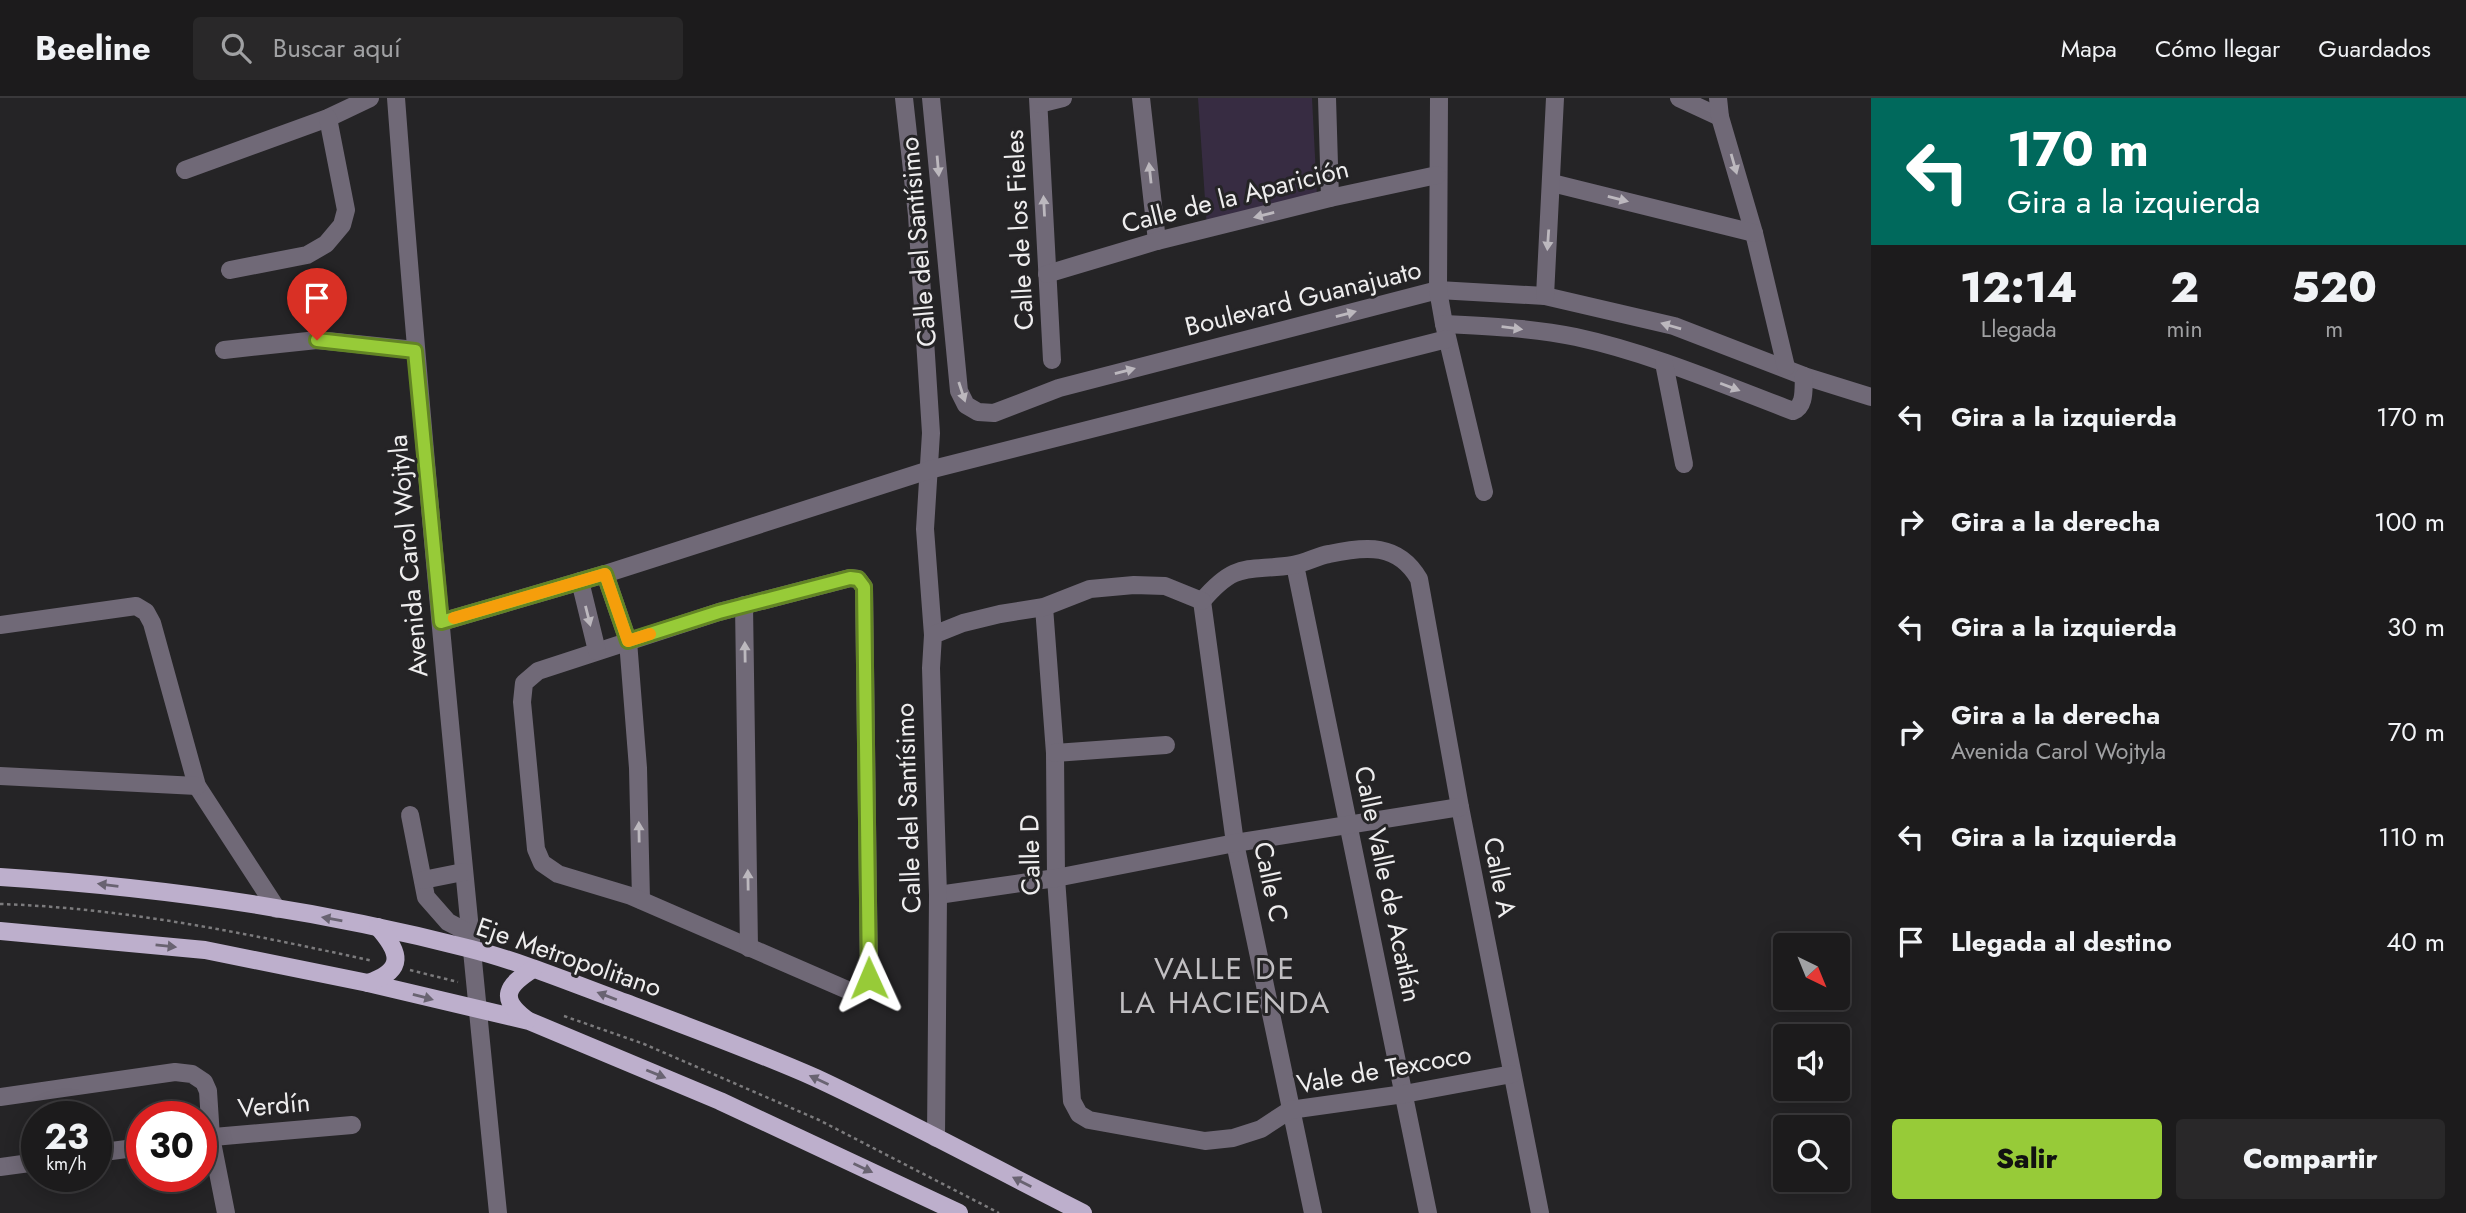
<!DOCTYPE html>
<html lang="es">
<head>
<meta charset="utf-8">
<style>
  :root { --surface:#1c1b1c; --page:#292829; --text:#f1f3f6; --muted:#a0a1a3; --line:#3a393b; --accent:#97cb38 }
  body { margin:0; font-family:Jost,sans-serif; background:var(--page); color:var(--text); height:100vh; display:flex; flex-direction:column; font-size:26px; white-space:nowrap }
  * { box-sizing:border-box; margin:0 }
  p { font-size:23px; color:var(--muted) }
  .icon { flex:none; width:38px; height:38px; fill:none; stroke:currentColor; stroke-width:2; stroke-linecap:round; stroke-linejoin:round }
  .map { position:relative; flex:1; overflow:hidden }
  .sheet { display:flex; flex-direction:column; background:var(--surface); width:595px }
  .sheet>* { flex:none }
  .top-card { background:#00695c; color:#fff; overflow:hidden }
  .needle { width:46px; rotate:137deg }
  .buttons { position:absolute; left:1773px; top:835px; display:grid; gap:14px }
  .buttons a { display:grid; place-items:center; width:77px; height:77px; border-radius:7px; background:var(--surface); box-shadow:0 4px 18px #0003,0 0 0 2px var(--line); font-size:35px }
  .speed { position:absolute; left:21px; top:1003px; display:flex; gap:14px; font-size:35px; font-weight:700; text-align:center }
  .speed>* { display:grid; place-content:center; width:91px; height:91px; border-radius:50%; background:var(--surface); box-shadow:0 4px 18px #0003,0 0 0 2px var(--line); line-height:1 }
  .speed small { font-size:18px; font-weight:400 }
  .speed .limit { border:10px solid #d22; background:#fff; color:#111 }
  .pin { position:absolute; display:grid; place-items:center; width:60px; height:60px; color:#fff; margin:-72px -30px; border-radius:50% 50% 50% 0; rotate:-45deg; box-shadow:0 0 7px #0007 }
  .pin .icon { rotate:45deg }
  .me { position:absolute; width:77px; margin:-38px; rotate:359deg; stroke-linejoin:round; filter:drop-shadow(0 0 5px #0008) }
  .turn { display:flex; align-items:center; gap:24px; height:147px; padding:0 21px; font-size:32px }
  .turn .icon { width:91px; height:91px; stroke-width:2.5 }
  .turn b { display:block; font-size:49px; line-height:60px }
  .eta { display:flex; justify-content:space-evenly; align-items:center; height:119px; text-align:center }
  .eta b { font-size:42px; font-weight:800; line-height:49px }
  .action { display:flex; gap:14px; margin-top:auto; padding:14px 21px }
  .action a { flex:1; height:80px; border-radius:7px; background:var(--accent); color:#111; font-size:28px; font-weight:800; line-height:80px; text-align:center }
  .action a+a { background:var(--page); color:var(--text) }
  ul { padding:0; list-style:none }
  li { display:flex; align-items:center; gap:21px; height:105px; padding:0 21px }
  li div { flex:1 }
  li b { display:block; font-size:26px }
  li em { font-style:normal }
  header { display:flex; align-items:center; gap:42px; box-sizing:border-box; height:98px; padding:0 35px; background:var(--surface); border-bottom:2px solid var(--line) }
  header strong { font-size:33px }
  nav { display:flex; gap:38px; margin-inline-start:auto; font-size:24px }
  .search { width:490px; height:63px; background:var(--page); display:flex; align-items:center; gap:18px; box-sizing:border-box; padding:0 24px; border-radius:7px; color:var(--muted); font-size:26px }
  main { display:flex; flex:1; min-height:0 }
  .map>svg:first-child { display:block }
</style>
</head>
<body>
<header>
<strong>Beeline</strong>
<div class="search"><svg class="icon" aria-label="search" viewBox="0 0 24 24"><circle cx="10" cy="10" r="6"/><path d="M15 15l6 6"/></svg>Buscar aquí</div>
<nav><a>Mapa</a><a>Cómo llegar</a><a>Guardados</a></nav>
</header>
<main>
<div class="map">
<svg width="1871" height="1115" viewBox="0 0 1871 1115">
  <rect width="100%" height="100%" fill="#252426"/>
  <path fill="#372c42" d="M 1198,0 L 1312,0 L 1317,98 L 1207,130 Z"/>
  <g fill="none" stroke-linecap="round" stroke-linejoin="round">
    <g stroke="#7c7b7d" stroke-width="2.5" stroke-dasharray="3.5 3.5" stroke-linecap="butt">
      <path d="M 0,806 C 126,810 250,836 373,863"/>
      <path d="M 410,872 L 458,884"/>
      <path d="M 564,918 L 644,946 L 819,1022 L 999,1115"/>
    </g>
    <g stroke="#706977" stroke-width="18">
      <path d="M 396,0 C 424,372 461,744 498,1115"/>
      <path d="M 904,0 L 917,117 L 931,335 L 925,431 L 933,537"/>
      <path d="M 931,0 L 959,293 L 966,307 L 978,314 L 994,315 L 1059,290 L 1438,192 L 1545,198 L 1674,228 L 1804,278 L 1871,299"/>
      <path d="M 1038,0 L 1052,262"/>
      <path d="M 1141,0 L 1157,143"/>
      <path d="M 1327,0 L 1330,100"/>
      <path d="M 1439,0 L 1438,192 L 1444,226 L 1484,394"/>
      <path d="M 1679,0 L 1720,19"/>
      <path d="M 1718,0 L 1720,19 L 1754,135 L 1786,269"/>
      <path d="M 1039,6 L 1063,0"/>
      <path d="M 185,72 L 328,20 L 370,0"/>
      <path d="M 1552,85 L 1754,135"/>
      <path d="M 230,172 L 307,157 L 326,146 L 342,127 L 346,112 L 328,20"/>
      <path d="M 1047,176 L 1157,143 L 1330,100 L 1437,77"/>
      <path d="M 1545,198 L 1555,0"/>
      <path d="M 1444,226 C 1488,228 1532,230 1576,239 C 1650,255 1722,286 1793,313 C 1806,308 1803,290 1804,278"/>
      <path d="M 224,252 L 317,242 L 415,252"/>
      <path d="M 1664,265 L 1684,366"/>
      <path d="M 1295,467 L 1428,1115"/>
      <path d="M 605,476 L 628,543 L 638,670 L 641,802"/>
      <path d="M 850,480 L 858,481 L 864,489 L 869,880 L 863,891 L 852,894 L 631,798 L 558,776 L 542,765 L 536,751 L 522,604 L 524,585 L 538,573 L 719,514 Z"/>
      <path d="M 580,483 L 597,553"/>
      <path d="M 1202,503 C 1237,462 1247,474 1293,467 C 1306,465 1317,458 1329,456 C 1366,448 1398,445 1419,481 L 1460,709 L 1540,1115"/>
      <path d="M 1202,503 L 1235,745 L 1313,1115"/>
      <path d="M 744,507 L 749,850"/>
      <path d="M 1044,509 L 1055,655 L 1056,780 L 1072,1003 L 1079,1016 L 1089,1022 L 1205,1043 L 1233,1040 L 1261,1031 L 1290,1012 L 1404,996 L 1512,976"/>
      <path d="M 441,524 L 605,476 L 929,372 L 1447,241"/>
      <path d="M 0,527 L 136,508 L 146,514 L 152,525 L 197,688 L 277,811"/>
      <path d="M 1055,655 L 1166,647"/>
      <path d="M 0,678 L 197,688"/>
      <path d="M 410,717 L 426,799 L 448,824 L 469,835"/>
      <path d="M 423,782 L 463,774"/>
      <path d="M 938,797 L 1056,780 L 1235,745 L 1460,709"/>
      <path d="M 0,999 L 175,974 L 192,976 L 204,984 L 208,993 L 211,1039 L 226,1115"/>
      <path d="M 202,1040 L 352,1027"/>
      <path d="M 936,1040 L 938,797 L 931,570 L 933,537 L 963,525 L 1000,516 L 1044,509 L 1090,491 L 1134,487 L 1165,488 L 1202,503"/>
      <path d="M 96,1055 L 142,1049"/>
      <path d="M 0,1069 L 37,1064"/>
    </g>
    <g stroke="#bdafcc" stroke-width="18">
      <path d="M 0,779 C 159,789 317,811 471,851 C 525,865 577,887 629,906 C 691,930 755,953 816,980 C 906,1022 994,1070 1083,1115"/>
      <path d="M 0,833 L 205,852 L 368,885 L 529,923 L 720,1003 L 959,1115"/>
      <path d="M 368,885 C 406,872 400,854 378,829"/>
      <path d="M 527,922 C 497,900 508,887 533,871"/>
    </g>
  </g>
  <defs><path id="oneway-solid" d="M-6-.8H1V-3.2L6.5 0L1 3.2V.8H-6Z" transform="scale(1.75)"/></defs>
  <g fill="#bcb8be">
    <use href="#oneway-solid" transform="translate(1734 66) rotate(74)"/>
    <use href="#oneway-solid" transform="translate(938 68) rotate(85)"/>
    <use href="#oneway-solid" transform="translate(1150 75) rotate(-96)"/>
    <use href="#oneway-solid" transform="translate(1618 101) rotate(14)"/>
    <use href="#oneway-solid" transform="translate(1044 108) rotate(-93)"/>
    <use href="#oneway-solid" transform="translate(1264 117) rotate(166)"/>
    <use href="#oneway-solid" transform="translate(1548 142) rotate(94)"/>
    <use href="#oneway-solid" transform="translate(1346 216) rotate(-15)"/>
    <use href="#oneway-solid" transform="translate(1671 228) rotate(-164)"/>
    <use href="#oneway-solid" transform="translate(1512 230) rotate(7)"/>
    <use href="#oneway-solid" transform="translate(1125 273) rotate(-15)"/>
    <use href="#oneway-solid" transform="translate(1730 289) rotate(21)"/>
    <use href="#oneway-solid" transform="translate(962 294) rotate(72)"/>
    <use href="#oneway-solid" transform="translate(588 518) rotate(76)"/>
    <use href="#oneway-solid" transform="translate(745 554) rotate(-91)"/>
    <use href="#oneway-solid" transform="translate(639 734) rotate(-91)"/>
    <use href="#oneway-solid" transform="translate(748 782) rotate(-91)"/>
  </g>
  <g fill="#696371">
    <use href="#oneway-solid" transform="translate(108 787) rotate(-173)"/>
    <use href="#oneway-solid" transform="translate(332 821) rotate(-170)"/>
    <use href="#oneway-solid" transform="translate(166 848) rotate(6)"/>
    <use href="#oneway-solid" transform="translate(607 898) rotate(-159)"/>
    <use href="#oneway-solid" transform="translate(423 899) rotate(15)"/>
    <use href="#oneway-solid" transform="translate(656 976) rotate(22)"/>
    <use href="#oneway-solid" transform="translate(819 982) rotate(-155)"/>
    <use href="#oneway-solid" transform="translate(863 1070) rotate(25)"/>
    <use href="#oneway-solid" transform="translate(1022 1084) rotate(-153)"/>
  </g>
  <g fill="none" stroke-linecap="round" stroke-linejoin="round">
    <g stroke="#628424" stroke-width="18">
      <path id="route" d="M 317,242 L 415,253 L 441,524 L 605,476 L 628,543 L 719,514 L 850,480 L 858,481 L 864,489 L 869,880"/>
    </g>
    <use href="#route" stroke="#97cb38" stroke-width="12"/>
    <path stroke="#f59e0b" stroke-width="12" d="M 454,520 L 605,476 L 628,543 L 650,536"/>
  </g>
  <g text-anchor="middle" stroke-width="6" stroke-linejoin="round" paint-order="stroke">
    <g font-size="26" fill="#eeedee" stroke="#252426">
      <text transform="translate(1235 98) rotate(-14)" y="9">Calle de la Aparición</text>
      <text transform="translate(1019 132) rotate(-93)" y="9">Calle de los Fieles</text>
      <text transform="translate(918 144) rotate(-95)" y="9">Calle del Santísimo</text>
      <text transform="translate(1303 200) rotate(-14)" y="9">Boulevard Guanajuato</text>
      <text transform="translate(408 458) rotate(-95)" y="9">Avenida Carol Wojtyla</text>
      <text transform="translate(908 710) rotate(-92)" y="9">Calle del Santísimo</text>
      <text transform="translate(1030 757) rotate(-91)" y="9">Calle D</text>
      <text transform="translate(1500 779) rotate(79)" y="9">Calle A</text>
      <text transform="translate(1271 784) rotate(78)" y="9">Calle C</text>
      <text transform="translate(1388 786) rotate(78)" y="9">Calle Valle de Acatlán</text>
      <text transform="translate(569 859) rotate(19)" y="9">Eje Metropolitano</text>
      <text transform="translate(1384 971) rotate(-10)" y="9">Vale de Texcoco</text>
      <text transform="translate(274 1007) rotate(-5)" y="9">Verdín</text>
    </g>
    <g font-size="30" letter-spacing="2" fill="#c1bfc2" stroke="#252426">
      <text x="1225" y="881">VALLE DE<tspan x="1225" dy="34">LA HACIENDA</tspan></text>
    </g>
  </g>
</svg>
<div class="buttons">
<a><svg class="needle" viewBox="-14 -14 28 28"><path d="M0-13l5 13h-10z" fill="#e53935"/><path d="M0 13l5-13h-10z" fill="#a0a1a3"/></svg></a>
<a><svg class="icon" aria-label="sound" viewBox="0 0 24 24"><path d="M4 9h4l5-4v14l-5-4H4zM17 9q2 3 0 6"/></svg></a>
<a><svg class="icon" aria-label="search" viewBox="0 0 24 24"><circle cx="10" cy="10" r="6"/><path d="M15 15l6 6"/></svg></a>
</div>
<div class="speed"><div>23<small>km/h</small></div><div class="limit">30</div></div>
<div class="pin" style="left:317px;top:242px;background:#d93025"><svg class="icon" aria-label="arrive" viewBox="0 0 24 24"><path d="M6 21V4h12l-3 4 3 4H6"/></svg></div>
<svg class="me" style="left:869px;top:880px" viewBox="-20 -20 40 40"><path d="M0-17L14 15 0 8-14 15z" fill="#97cb38" stroke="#fff" stroke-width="4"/></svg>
</div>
<section class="sheet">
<div class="top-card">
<div class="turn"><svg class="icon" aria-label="left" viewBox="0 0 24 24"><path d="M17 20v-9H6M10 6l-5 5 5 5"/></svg><div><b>170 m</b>Gira a la izquierda</div></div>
</div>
<div class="eta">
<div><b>12:14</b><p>Llegada</p></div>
<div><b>2</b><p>min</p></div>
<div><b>520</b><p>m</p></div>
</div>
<ul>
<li><svg class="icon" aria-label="left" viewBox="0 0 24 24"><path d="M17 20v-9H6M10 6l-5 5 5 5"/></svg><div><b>Gira a la izquierda</b></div><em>170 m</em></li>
<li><svg class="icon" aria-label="right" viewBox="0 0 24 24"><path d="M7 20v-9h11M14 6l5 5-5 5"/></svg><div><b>Gira a la derecha</b></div><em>100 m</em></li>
<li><svg class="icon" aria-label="left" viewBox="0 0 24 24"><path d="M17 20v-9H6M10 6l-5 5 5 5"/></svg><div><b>Gira a la izquierda</b></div><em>30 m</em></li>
<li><svg class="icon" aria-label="right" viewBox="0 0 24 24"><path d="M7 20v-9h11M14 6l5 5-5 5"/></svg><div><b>Gira a la derecha</b><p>Avenida Carol Wojtyla</p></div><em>70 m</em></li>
<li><svg class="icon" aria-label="left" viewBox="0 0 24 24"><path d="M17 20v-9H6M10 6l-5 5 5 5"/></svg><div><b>Gira a la izquierda</b></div><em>110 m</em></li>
<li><svg class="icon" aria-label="arrive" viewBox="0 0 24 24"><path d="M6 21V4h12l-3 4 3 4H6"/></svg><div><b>Llegada al destino</b></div><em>40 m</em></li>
</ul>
<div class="action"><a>Salir</a><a>Compartir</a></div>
</section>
</main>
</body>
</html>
